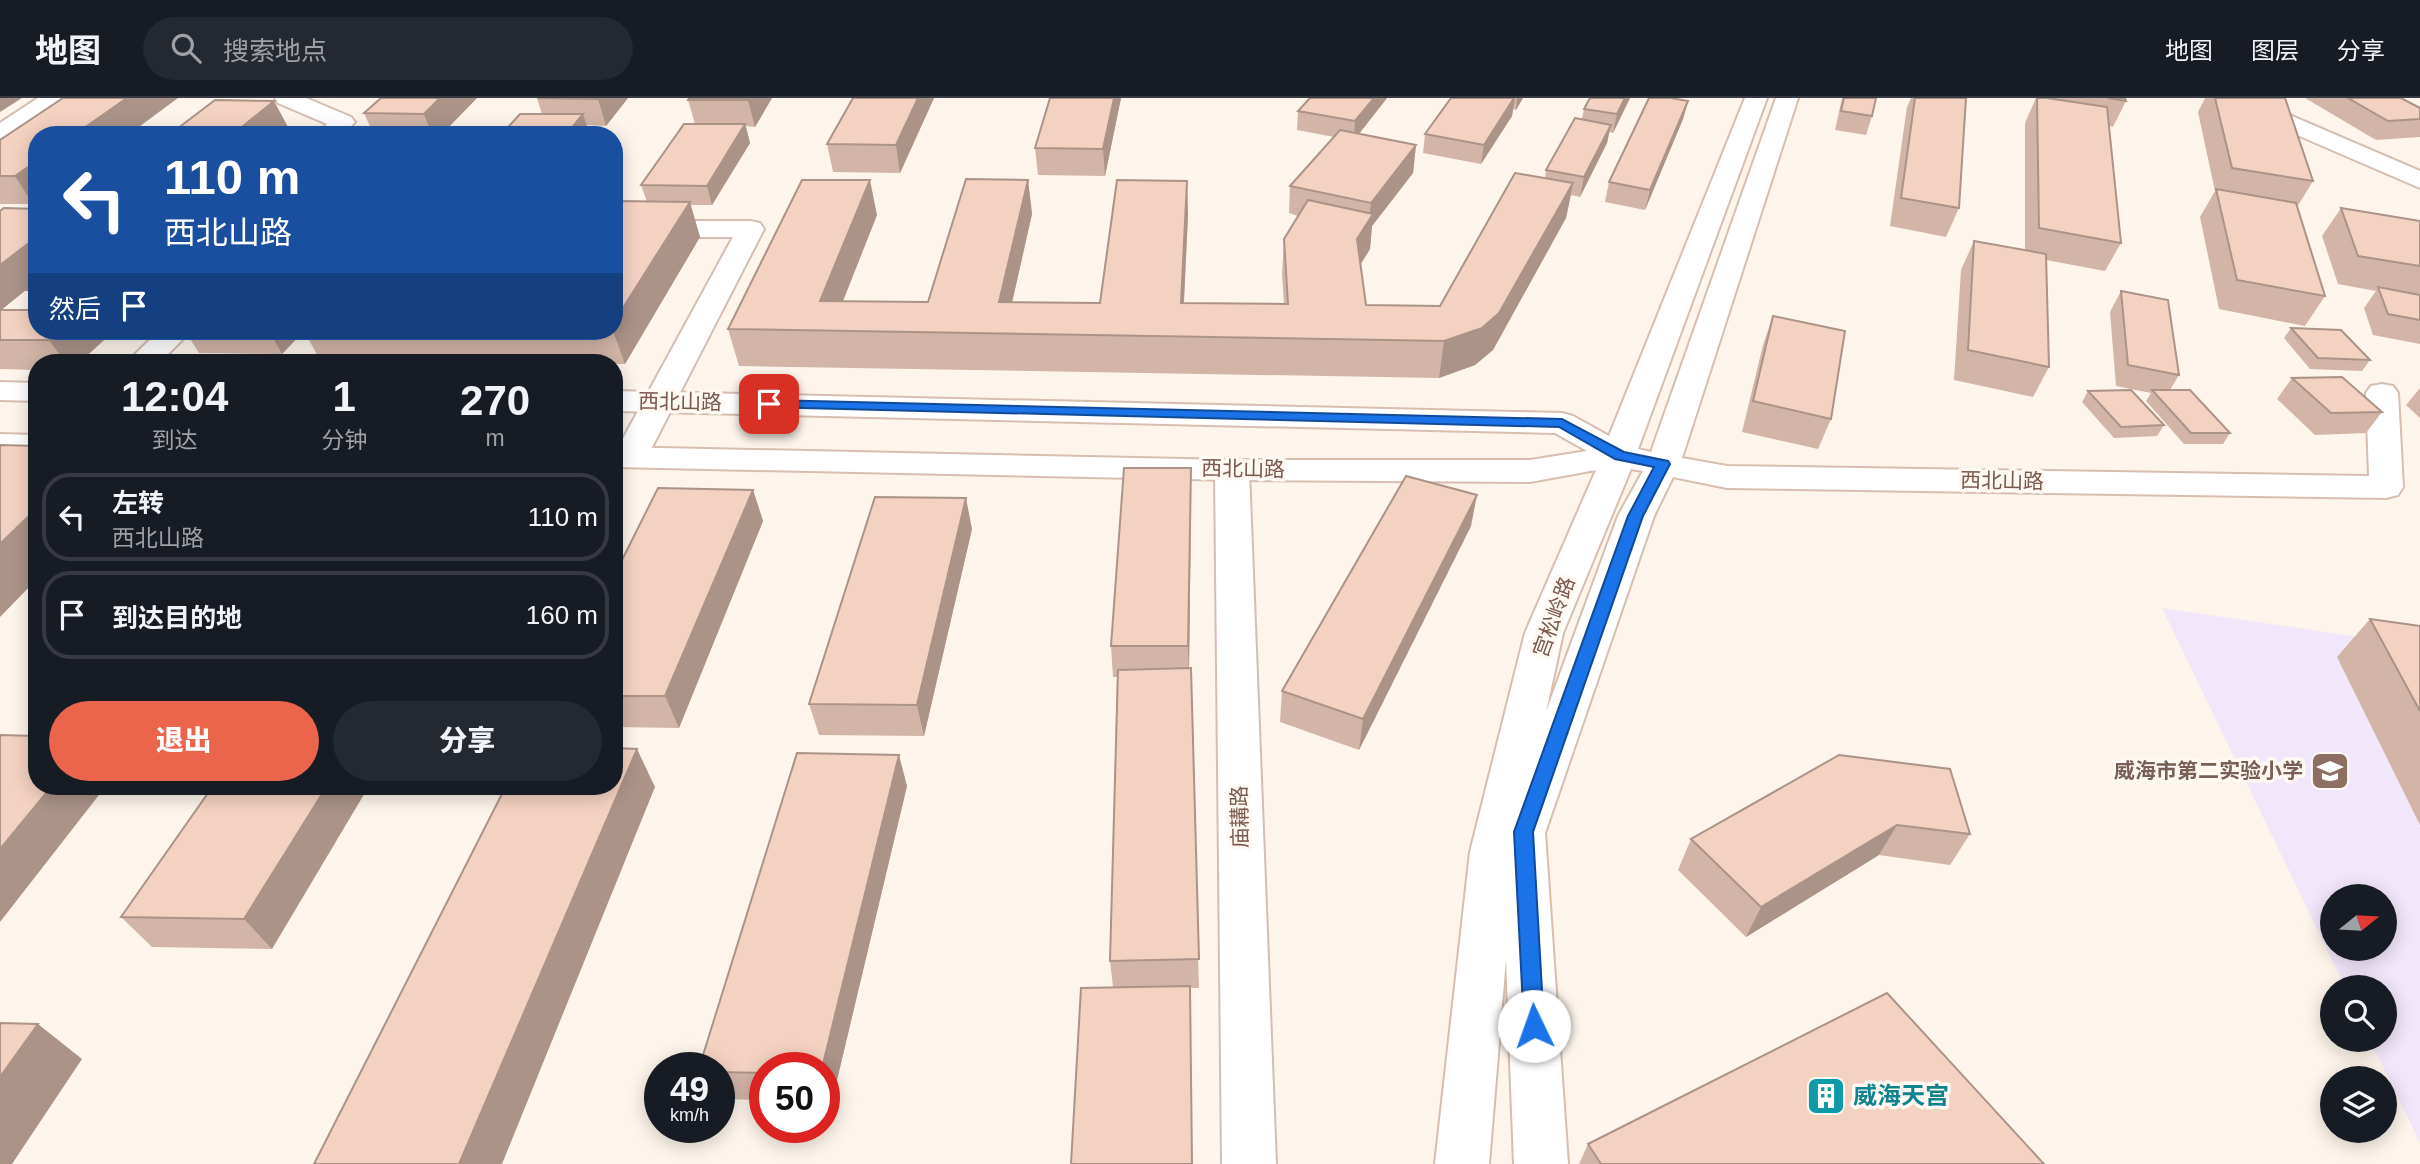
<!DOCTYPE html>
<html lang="zh">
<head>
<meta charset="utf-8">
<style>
  :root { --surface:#171b24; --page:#242831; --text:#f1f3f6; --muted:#9ea1a6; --line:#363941; --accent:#eb654d }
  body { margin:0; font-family:Helvetica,"Noto Sans SC",sans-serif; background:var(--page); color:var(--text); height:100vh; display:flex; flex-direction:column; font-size:26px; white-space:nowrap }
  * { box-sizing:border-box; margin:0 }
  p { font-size:23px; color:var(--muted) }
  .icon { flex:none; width:38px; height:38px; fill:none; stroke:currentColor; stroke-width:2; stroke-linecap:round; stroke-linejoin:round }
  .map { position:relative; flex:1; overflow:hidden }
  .sheet { position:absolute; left:28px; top:256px; width:595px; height:441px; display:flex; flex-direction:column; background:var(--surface); border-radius:28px; box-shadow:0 4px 18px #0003 }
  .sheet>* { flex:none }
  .top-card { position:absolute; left:28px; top:28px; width:595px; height:214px; border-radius:28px; box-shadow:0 4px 18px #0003; background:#1a4fa0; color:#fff; overflow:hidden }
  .needle { width:46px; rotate:72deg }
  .fabs { position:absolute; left:2320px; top:786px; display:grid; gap:14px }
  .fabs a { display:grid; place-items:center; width:77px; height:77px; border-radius:50%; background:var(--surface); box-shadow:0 4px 18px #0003; font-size:35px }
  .speed { position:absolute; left:644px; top:954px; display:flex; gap:14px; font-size:35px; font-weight:700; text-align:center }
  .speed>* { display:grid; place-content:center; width:91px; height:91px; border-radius:50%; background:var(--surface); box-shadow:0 4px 18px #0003; line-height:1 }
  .speed small { font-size:18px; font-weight:400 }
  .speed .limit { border:10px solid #d22; background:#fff; color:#111 }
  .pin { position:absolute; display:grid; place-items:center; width:60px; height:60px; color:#fff; margin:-30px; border-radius:14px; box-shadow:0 4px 10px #0006 }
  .me { position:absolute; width:77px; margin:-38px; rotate:357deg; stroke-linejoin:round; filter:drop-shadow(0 0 5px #0008) }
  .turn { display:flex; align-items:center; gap:24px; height:147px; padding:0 21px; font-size:32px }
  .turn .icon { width:91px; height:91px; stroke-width:2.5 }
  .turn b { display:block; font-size:49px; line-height:60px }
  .then { display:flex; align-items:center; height:66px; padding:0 21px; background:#0003; gap:14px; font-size:26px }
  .eta { display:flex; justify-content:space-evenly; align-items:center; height:119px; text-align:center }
  .eta b { font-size:42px; font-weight:800; line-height:49px }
  .action { display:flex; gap:14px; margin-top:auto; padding:14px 21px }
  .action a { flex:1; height:80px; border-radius:42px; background:var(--accent); color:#fff; font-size:28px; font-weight:800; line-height:80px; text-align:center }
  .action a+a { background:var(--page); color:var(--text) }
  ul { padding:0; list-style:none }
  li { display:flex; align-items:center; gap:21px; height:88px; margin:0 14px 10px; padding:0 7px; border:4px solid var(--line); border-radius:28px }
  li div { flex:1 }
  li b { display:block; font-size:26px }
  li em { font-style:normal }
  header { display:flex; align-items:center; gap:42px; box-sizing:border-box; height:98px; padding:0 35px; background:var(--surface); border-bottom:2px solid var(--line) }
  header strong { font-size:33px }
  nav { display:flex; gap:38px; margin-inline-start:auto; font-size:24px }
  .search { width:490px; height:63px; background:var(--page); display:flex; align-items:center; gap:18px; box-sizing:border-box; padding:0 24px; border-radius:38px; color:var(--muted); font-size:26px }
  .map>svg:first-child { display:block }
</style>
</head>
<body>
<header>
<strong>地图</strong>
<div class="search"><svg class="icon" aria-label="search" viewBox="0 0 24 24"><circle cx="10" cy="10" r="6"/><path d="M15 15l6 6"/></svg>搜索地点</div>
<nav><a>地图</a><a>图层</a><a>分享</a></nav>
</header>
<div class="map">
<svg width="2420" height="1066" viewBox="0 0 2420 1066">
  <rect width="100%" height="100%" fill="#fdf5eb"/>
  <path fill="#f2e7fa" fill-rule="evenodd" d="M 2162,510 L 2420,548 L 2420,1045 L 2370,942 L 2385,942 L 2385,889 L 2345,889 ZM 2333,798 L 2385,798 L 2385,850 L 2333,850 Z"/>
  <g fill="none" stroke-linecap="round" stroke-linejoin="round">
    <g stroke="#d4beb2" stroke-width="4">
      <g id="minor">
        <path d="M 275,0 L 306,0 L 351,19 L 355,24 L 343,37 L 317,37 L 327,26 L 278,5 Z"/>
        <path d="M 2220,0 L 2250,0 L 2420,73 L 2420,90 L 2223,5 Z"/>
        <path d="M 614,123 L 751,123 L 760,125 L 764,131 L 647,359 L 642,366 L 630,369 L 618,366 L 614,357 L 733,139 L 614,139 Z"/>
        <path d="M 159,233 L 191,233 L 160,264 L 127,264 Z"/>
        <path d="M 1232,362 L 1244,365 L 1249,372 L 1276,1066 L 1222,1066 L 1215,372 L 1220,365 Z"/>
      </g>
    </g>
    <g stroke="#d4beb2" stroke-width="4">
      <path id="tertiary" d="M 38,0 L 65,0 L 8,41 L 0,43 L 0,25 Z"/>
    </g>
    <g stroke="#d7beaf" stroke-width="4">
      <g id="secondary">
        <path d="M 1745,0 L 1767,0 L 1638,351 L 1651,354 L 1776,0 L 1798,0 L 1682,360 L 1727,368 L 2369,378 L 2366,295 L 2371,288 L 2382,286 L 2393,288 L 2398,295 L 2403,389 L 2398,397 L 2386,400 L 1727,390 L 1673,379 L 1654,418 L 1545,735 L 1568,1066 L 1514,1066 L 1506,860 L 1489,1066 L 1435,1066 L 1470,754 L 1525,535 L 1596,372 L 1530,384 L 1232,382 L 614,369 L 614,349 L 1232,362 L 1530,362 L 1587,353 L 1555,335 L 614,313 L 614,293 L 1562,315 L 1573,318 L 1609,338 ZM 1631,371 L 1643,373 L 1618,418 L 1546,614 L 1563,535 Z"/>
        <path d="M 0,284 L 37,285 L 37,303 L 0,302 Z"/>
        <path d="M 0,336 L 37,337 L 37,357 L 0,356 Z"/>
      </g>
    </g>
    <use href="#minor" fill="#fff" fill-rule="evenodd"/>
    <use href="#tertiary" fill="#fff" fill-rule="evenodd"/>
    <use href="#secondary" fill="#fff" fill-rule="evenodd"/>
  </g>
  <g fill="#d2b5a7">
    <path d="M 477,0 L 441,37 L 374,37 L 364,15 Z"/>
    <path d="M 537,0 L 628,0 L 606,28 L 587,27 L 590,37 L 542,16 Z"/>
    <path d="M 772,0 L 755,29 L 746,28 L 750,45 L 712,107 L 690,107 L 700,139 L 625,266 L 614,266 L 614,264 L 515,264 L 320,262 L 304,233 L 614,233 L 647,104 L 641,87 L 695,26 L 688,2 Z"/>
    <path d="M 853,0 L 934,0 L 900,75 L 833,74 L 827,46 Z"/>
    <path d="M 1121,0 L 1105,78 L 1038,77 L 1035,50 Z"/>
    <path d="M 1310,0 L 1387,0 L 1359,36 L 1416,47 L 1413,75 L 1372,128 L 1370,151 L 1360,167 L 1366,207 L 1440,208 L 1545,80 L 1546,72 L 1582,21 L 1584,11 L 1630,0 L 1613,35 L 1609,34 L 1607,45 L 1580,99 L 1571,97 L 1566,120 L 1493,252 L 1475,267 L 1439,280 L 739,268 L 728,231 L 877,117 L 843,203 L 928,204 L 1028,82 L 1032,116 L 1012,204 L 1100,205 L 1187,83 L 1188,117 L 1184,205 L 1284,206 L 1282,176 L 1284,141 L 1298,118 L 1289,115 L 1290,88 L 1334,39 L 1297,32 L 1298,13 Z"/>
    <path d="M 1451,0 L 1523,0 L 1516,12 L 1513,11 L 1512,18 L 1481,66 L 1423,55 L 1425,36 Z"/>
    <path d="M 1842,0 L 1876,0 L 1872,18 L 1866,37 L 1835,32 Z"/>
    <path d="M 1911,0 L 1966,0 L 1959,110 L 1946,139 L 1890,128 L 1907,9 Z"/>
    <path d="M 2036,0 L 2125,0 L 2126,3 L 2113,29 L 2109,28 L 2121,145 L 2105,173 L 2046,162 L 2049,269 L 2033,299 L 1954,282 L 1961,172 L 1974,143 L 2025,153 L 2025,25 Z"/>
    <path d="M 2205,0 L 2285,0 L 2313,83 L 2297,109 L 2325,198 L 2305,228 L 2219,211 L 2200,119 L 2215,93 L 2198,14 Z"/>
    <path d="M 2305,0 L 2401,0 L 2420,10 L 2420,39 L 2376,42 Z"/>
    <path d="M 1688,3 L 1683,21 L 1645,112 L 1605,104 L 1609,84 Z"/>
    <path d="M 37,37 L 37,104 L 33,106 L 0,106 L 0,42 Z"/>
    <path d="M 2341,110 L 2420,123 L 2420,246 L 2373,237 L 2364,210 L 2376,193 L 2338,186 L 2322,138 Z"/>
    <path d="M 0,113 L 37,183 L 1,212 L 104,242 L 80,264 L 37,264 L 37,272 L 0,271 Z"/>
    <path d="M 37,184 L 37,205 L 27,192 Z"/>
    <path d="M 2121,193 L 2179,277 L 2170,292 L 2230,335 L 2223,346 L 2184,346 L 2146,303 L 2151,295 L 2116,288 L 2110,214 Z"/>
    <path d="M 1773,218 L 1831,321 L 1818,351 L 1742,334 L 1763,247 Z"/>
    <path d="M 2291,230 L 2370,262 L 2362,273 L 2310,271 L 2284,240 Z"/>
    <path d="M 185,233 L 304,233 L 282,256 L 199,255 Z"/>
    <path d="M 2292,280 L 2382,314 L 2366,335 L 2315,337 L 2277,301 Z"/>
    <path d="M 2420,290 L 2420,320 L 2406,307 Z"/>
    <path d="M 2088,293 L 2164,327 L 2157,338 L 2114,340 L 2082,304 Z"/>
    <path d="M 1191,370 L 1189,570 L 1199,890 L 1113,889 L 1110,863 L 1117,579 L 1113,579 L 1111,548 Z"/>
    <path d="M 753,392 L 763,423 L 679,630 L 614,629 L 614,478 Z"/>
    <path d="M 1471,428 L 1359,652 L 1280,624 L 1282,593 Z"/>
    <path d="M 972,431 L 924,638 L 819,637 L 809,606 Z"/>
    <path d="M 2370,521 L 2420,528 L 2420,727 L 2337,559 Z"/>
    <path d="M 37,584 L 37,597 L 31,590 Z"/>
    <path d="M 1839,657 L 1970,736 L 1950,767 L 1879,757 L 1746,839 L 1678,772 L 1691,741 Z"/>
    <path d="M 213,688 L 272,851 L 152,849 L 121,819 Z"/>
    <path d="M 907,688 L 832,1003 L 824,1003 L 824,970 L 765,970 L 765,1002 L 719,1001 L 719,970 Z"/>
    <path d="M 1588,1046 L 2044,1066 L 1579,1066 Z"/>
  </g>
  <g fill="#ab9388">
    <path d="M 0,0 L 22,0 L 0,14 Z"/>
    <path d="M 127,0 L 178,0 L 128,37 L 74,37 Z"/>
    <path d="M 440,0 L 477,0 L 441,37 L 432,37 L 424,16 Z"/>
    <path d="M 599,0 L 628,0 L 606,28 L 598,1 Z"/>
    <path d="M 750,0 L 772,0 L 755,29 L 748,2 Z"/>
    <path d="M 918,0 L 934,0 L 900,75 L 896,47 Z"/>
    <path d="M 1114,0 L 1121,0 L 1105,78 L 1103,51 Z"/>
    <path d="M 1374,0 L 1387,0 L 1354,42 L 1355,23 Z"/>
    <path d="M 1515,0 L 1512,18 L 1481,66 L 1484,47 Z"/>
    <path d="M 1517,0 L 1523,0 L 1516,12 Z"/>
    <path d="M 1625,0 L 1630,0 L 1613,35 L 1617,16 Z"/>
    <path d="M 274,3 L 288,29 L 279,37 L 232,37 Z"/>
    <path d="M 1688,3 L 1683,21 L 1645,112 L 1650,92 Z"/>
    <path d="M 583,16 L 590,37 L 566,37 Z"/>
    <path d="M 745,26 L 750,45 L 712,107 L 707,88 Z"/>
    <path d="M 1611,27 L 1607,45 L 1580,99 L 1584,79 Z"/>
    <path d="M 1416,47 L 1413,75 L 1372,128 L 1370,151 L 1354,177 L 1357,141 L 1369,122 L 1371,105 Z"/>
    <path d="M 37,63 L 37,104 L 33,106 L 15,78 Z"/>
    <path d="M 870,82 L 877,117 L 831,233 L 820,203 Z"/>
    <path d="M 1028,82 L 1032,116 L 1005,236 L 999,204 Z"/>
    <path d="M 1187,83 L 1188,117 L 1182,242 L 1181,205 Z"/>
    <path d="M 1573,85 L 1566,120 L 1493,252 L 1475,267 L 1439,280 L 1444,243 Z"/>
    <path d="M 690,104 L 700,139 L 625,266 L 613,233 L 614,233 L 614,224 Z"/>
    <path d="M 37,139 L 37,183 L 0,213 L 0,167 Z"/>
    <path d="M 60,233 L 97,233 L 104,242 L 80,264 L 65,264 L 49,242 Z"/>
    <path d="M 269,233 L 304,233 L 282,256 Z"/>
    <path d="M 1191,370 L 1191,401 L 1189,579 L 1188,548 Z"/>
    <path d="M 753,392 L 763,423 L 679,630 L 665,598 Z"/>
    <path d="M 1477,397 L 1471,428 L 1359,652 L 1363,621 Z"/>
    <path d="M 966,400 L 972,431 L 924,638 L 917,607 Z"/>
    <path d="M 37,410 L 37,481 L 0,519 L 0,446 Z"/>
    <path d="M 637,651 L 655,689 L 502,1066 L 459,1066 Z"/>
    <path d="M 899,657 L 907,688 L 832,1003 L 824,985 L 824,970 L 822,970 Z"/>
    <path d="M 52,688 L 106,688 L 0,824 L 0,751 Z"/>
    <path d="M 327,688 L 369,688 L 272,851 L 244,821 Z"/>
    <path d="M 1897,727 L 1879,757 L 1746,839 L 1761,809 Z"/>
    <path d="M 38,926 L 82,961 L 12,1066 L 0,1066 L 0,979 Z"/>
  </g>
  <g fill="#f4d2c2" stroke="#ab9388" stroke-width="2">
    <path d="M 63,0 L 127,0 L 74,37 L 37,37 L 37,63 L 15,78 L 0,78 L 0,42 Z"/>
    <path d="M 381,0 L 440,0 L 424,16 L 364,15 Z"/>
    <path d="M 537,0 L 599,0 L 598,1 Z"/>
    <path d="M 689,0 L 750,0 L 748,2 L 688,2 Z"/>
    <path d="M 853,0 L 918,0 L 896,47 L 827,46 Z"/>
    <path d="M 1050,0 L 1114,0 L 1103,51 L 1035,50 Z"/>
    <path d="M 1310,0 L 1374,0 L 1355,23 L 1298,13 Z"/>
    <path d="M 1451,0 L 1514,0 L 1484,47 L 1425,36 Z"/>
    <path d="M 1590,0 L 1625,0 L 1617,16 L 1584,11 Z"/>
    <path d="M 1649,0 L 1671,0 L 1688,3 L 1650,92 L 1609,84 Z"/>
    <path d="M 1844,0 L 1876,0 L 1872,18 L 1841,13 Z"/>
    <path d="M 1915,0 L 1966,0 L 1959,110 L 1901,100 Z"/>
    <path d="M 2037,0 L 2047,0 L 2107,9 L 2121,145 L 2039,130 Z"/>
    <path d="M 2108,0 L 2125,0 L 2126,3 Z"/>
    <path d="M 2215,0 L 2285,0 L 2313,83 L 2232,70 Z"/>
    <path d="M 2348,0 L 2401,0 L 2420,10 L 2420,21 L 2388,23 Z"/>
    <path d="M 215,2 L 274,3 L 232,37 L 169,37 Z"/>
    <path d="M 520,16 L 583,16 L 566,37 L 501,37 Z"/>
    <path d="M 1575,20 L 1611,27 L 1584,79 L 1546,72 Z"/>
    <path d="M 684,26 L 745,26 L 707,88 L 641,87 Z"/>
    <path d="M 1340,32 L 1416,47 L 1371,105 L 1290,88 Z"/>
    <path d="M 1515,75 L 1573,85 L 1499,215 L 1482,230 L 1444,243 L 728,231 L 802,82 L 870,82 L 820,203 L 928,204 L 966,81 L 1028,82 L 999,204 L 1100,205 L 1117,82 L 1187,83 L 1181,205 L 1288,206 L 1284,141 L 1308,102 L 1373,116 L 1357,141 L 1366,207 L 1440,208 Z"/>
    <path d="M 2216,91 L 2296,105 L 2325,198 L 2237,182 Z"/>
    <path d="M 617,103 L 690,104 L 614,224 L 614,108 Z"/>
    <path d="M 4,110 L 37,111 L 37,139 L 0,167 L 0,113 Z"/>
    <path d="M 2341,110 L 2420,123 L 2420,168 L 2358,158 Z"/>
    <path d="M 1974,143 L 2046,156 L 2049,269 L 1968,252 Z"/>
    <path d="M 37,184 L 37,192 L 27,192 Z"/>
    <path d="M 2378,189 L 2420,197 L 2420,222 L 2388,216 Z"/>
    <path d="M 2121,193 L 2168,202 L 2179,277 L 2128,267 Z"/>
    <path d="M 0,212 L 37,212 L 37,233 L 60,233 L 49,242 L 0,242 Z"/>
    <path d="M 1773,218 L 1845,233 L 1831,321 L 1753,303 Z"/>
    <path d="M 2291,230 L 2341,232 L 2370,262 L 2318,260 Z"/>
    <path d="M 2342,279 L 2382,314 L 2331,315 L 2292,280 Z"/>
    <path d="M 2131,292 L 2164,327 L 2121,329 L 2088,293 Z"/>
    <path d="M 2152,292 L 2190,292 L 2230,335 L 2191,335 Z"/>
    <path d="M 0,347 L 37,348 L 37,410 L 0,446 Z"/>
    <path d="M 1124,370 L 1191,370 L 1188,548 L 1111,548 Z"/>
    <path d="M 1406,378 L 1477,397 L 1363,621 L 1282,593 Z"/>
    <path d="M 658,390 L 753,392 L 665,598 L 614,598 L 614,478 Z"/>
    <path d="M 875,399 L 966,400 L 917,607 L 809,606 Z"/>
    <path d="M 2370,521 L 2420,528 L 2420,613 Z"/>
    <path d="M 1191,570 L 1199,861 L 1110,863 L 1118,572 Z"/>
    <path d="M 37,584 L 37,591 L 31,590 Z"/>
    <path d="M 0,637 L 37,638 L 37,688 L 52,688 L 0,751 Z"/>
    <path d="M 614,650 L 637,651 L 459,1066 L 314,1066 L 506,688 L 614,688 Z"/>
    <path d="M 797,655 L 899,657 L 822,970 L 765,970 L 765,975 L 719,974 L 719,970 L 699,970 Z"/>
    <path d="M 1839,657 L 1950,671 L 1970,736 L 1897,727 L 1761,809 L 1691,741 Z"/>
    <path d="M 213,688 L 327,688 L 244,821 L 121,819 Z"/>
    <path d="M 1190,888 L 1192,1066 L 1071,1066 L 1081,890 Z"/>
    <path d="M 1887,895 L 2044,1066 L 1601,1066 L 1588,1046 Z"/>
    <path d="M 0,925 L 38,926 L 0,979 Z"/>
  </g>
  <path fill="#1a73e8" stroke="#114b97" stroke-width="2" d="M 769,302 L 1562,321 L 1624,354 L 1668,363 L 1670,366 L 1643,418 L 1533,734 L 1544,928 L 1541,935 L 1534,937 L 1527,935 L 1524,928 L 1514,734 L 1628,418 L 1654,369 L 1615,361 L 1559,329 L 764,309 L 762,306 Z"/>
  <defs>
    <g id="school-square" transform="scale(2.0125)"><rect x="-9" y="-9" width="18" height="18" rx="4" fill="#8d6e63" stroke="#fff9f3"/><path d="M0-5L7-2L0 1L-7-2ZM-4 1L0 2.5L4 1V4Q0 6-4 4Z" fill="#fff"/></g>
    <g id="building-square" transform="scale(2.0125)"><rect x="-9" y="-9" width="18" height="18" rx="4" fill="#0f9aa8" stroke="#fff9f3"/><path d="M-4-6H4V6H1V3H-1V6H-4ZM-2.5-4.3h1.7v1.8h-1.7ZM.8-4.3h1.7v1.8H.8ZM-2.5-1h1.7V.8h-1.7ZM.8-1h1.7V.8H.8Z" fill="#fff"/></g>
  </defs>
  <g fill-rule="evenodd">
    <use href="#school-square" x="2330" y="673"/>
    <use href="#building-square" x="1826" y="998"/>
  </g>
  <g text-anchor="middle" stroke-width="7" stroke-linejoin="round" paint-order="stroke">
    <g font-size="21" fill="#7b594c" stroke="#fff9f3">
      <text transform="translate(680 304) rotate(1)" y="7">西北山路</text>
      <text transform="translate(1243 371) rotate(1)" y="7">西北山路</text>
      <text transform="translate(2002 383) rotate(1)" y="7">西北山路</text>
      <text transform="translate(1554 519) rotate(-70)" y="7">宫松岭路</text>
      <text transform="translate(1240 719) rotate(-91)" y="7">庙耩路</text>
    </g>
    <g font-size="21" font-weight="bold" fill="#785e54" stroke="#fff9f3" text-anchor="end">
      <text x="2303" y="680">威海市第二实验小学</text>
    </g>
    <g font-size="24" font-weight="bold" fill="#0d838f" stroke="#fff9f3" text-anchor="start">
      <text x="1853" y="1006">威海天宫</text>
    </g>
  </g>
</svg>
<div class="fabs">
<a><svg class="needle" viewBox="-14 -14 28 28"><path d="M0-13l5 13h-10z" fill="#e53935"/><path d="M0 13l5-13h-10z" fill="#9ea1a6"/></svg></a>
<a><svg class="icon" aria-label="search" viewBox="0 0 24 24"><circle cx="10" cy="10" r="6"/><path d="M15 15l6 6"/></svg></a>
<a><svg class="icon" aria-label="layers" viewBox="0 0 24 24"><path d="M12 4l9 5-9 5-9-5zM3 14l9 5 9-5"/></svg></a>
</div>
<div class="speed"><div>49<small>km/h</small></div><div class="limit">50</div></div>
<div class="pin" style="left:769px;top:306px;background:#d93025"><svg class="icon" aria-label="arrive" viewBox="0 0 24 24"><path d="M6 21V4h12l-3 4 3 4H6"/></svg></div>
<svg class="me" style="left:1534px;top:928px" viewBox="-20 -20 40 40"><circle r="19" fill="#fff"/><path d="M0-13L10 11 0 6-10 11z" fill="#1a73e8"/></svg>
<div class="top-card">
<div class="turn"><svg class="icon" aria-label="left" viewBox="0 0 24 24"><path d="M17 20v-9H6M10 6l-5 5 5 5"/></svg><div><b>110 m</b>西北山路</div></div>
<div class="then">然后<svg class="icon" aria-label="arrive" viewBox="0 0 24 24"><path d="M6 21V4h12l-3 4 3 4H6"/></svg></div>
</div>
<section class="sheet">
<div class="eta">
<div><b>12:04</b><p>到达</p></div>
<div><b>1</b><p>分钟</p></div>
<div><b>270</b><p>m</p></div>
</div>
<ul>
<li><svg class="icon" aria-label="left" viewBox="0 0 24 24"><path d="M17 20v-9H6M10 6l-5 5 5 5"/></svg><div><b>左转</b><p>西北山路</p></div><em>110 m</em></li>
<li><svg class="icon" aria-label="arrive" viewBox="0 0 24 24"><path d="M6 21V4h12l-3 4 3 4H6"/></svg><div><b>到达目的地</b></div><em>160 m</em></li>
</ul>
<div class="action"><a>退出</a><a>分享</a></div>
</section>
</div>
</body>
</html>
